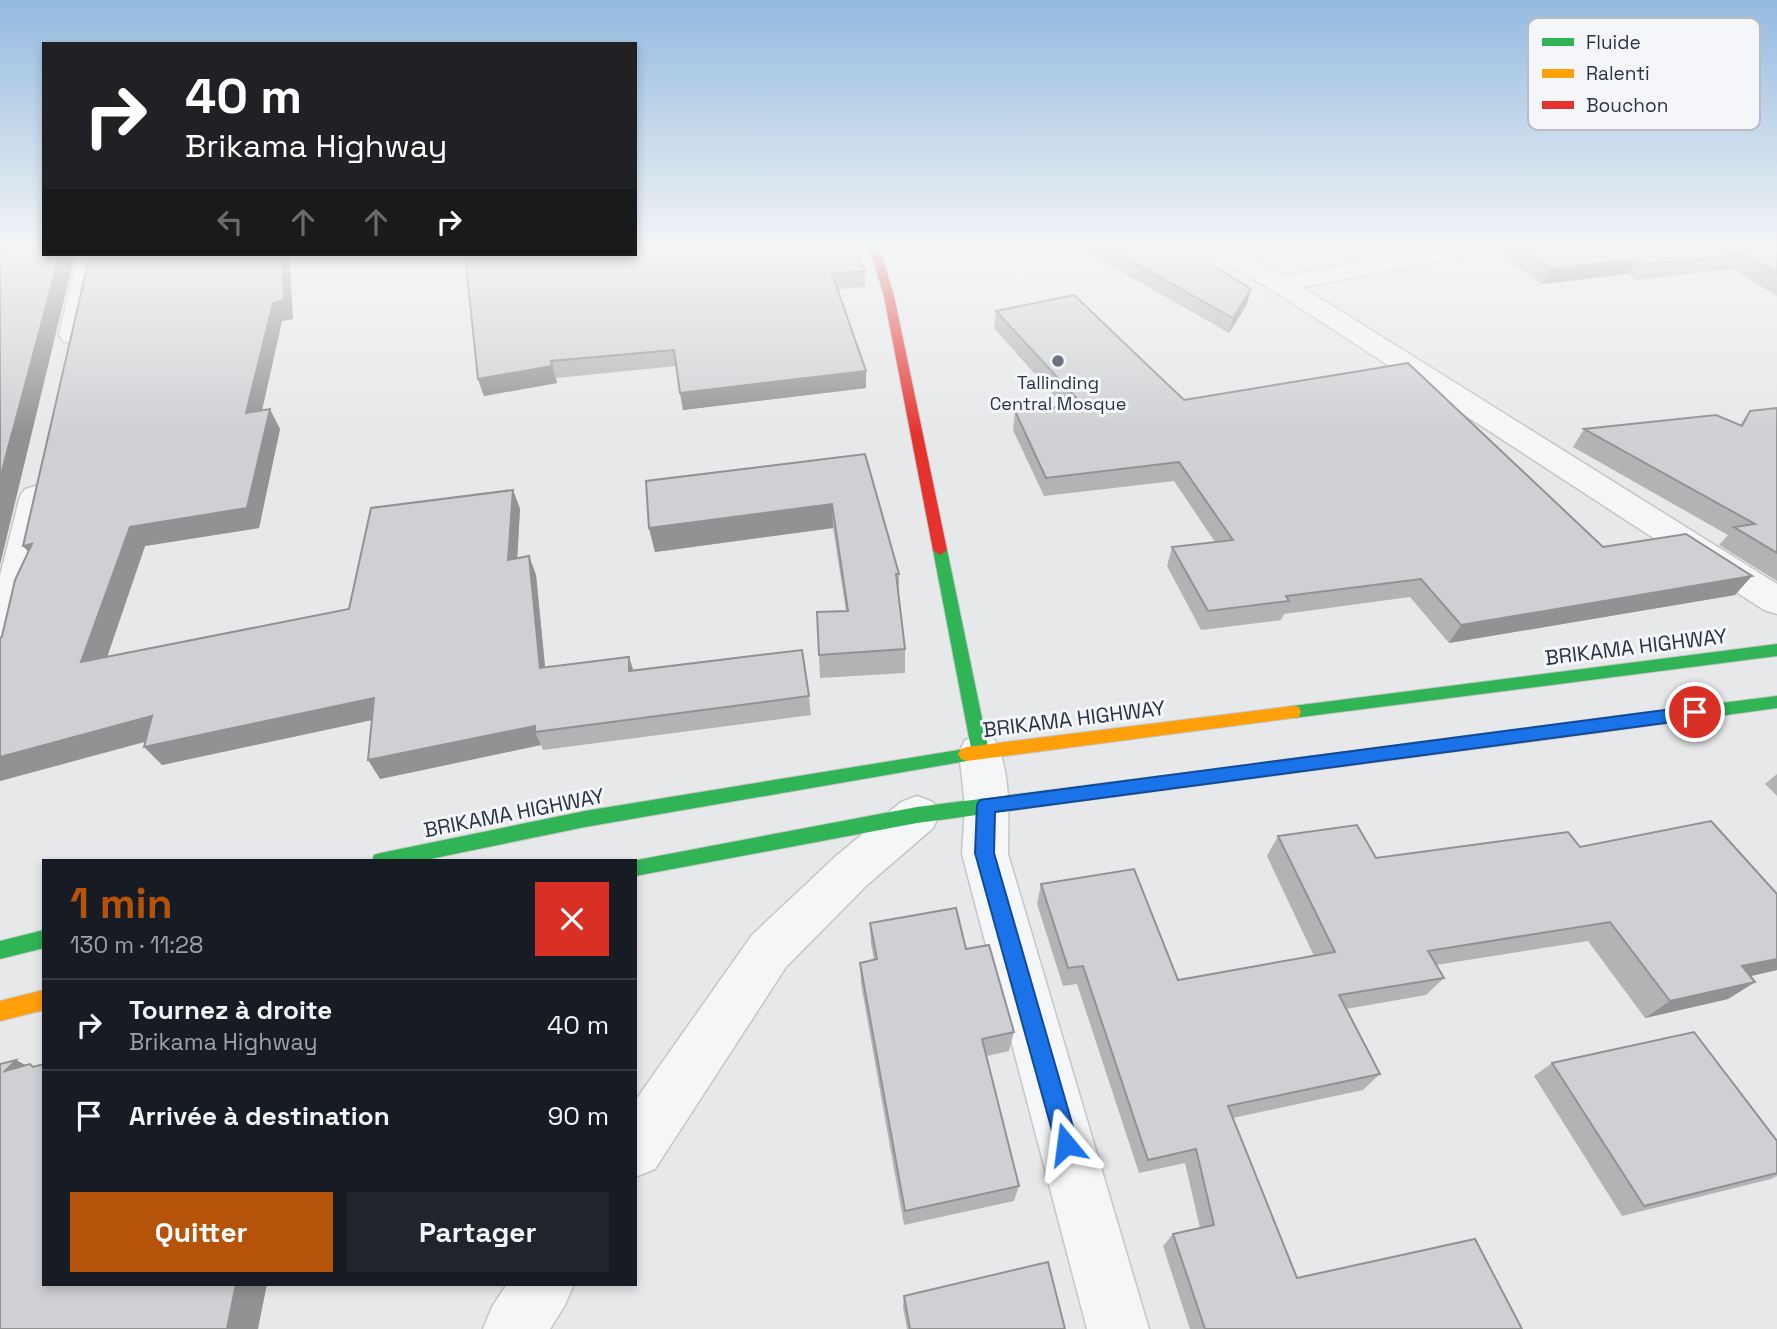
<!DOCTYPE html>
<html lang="fr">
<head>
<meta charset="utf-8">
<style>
  :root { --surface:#171b24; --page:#20242c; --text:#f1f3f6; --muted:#9ea1a6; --line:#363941; --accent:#b45309 }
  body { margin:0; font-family:"Space Grotesk",sans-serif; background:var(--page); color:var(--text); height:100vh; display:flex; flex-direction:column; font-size:26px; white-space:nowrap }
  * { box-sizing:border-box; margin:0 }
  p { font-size:23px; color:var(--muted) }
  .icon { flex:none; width:38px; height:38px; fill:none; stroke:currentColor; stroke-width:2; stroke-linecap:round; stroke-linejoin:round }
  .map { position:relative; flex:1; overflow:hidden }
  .panel { position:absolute; left:42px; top:859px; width:595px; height:427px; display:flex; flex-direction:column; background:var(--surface); border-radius:0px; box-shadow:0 4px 10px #0003 }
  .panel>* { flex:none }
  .hud { position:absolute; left:42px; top:42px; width:595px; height:214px; border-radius:0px; box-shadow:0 4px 10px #0003; background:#202124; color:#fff; overflow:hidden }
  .pin { position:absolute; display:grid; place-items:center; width:60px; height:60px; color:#fff; margin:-30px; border:4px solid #fff; border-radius:50%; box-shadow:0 2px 7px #0007 }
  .me { position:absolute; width:77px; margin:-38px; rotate:344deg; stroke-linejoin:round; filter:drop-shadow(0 0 5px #0008) }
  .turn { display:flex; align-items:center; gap:24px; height:147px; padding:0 28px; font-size:32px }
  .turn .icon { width:91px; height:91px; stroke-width:2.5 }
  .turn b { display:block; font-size:49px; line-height:60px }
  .lanes { display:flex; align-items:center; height:66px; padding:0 28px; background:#0003; justify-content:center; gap:35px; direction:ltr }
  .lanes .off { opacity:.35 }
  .round { display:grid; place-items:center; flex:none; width:74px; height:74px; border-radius:0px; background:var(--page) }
  .headline { display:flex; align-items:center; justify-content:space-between; height:119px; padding:0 28px }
  h1 { font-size:42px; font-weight:800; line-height:52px; color:var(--accent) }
  .primary-button { display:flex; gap:14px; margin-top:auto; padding:14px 28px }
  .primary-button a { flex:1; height:80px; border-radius:0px; background:var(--accent); color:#fff; font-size:28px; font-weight:800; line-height:80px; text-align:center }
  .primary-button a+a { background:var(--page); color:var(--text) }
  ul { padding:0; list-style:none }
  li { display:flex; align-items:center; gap:21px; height:91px; padding:0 28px; border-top:2px solid var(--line) }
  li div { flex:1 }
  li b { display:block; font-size:26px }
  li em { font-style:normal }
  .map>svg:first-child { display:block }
</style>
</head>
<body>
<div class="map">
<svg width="1777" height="1329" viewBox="0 0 1777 1329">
  <rect width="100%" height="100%" fill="#e6e8ea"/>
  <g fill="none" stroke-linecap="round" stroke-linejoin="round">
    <g stroke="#c4c6c8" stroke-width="3">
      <g id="street">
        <path d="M 1204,249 L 1233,249 L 1284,276 L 1433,249 L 1480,249 L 1477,254 L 1469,256 L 1302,287 L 1777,584 L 1777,614 L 1764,610 L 1271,289 L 1208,254 Z"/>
        <path d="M 78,254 L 102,254 L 85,335 L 81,341 L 72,343 L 63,341 L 59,335 Z"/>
        <path d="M 36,486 L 47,489 L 52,496 L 19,654 L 13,664 L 0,668 L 0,576 L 20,496 L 25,489 Z"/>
        <path d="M 980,735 L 995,740 C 1012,774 1008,817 1008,854 L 1149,1329 L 1087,1329 L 962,854 L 965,805 L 959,752 L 965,740 Z"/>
        <path d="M 917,796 L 933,802 L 939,815 L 933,828 L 867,885 L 786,967 L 655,1169 L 635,1177 L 635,1101 L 752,935 L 835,857 L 901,802 Z"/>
        <path d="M 507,1284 L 574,1284 L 565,1305 L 550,1329 L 483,1329 L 492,1307 Z"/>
      </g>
    </g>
    <g stroke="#c4c6c8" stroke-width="2">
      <g id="fast">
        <path d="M 940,545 L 947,550 L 989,752 L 986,757 L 980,759 L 974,757 L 967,761 L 585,827 L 420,861 L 372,861 L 374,855 L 381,853 L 585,811 L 971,748 L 933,550 Z"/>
        <path d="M 1777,644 L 1777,656 L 1293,718 L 1287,717 L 1285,712 L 1287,707 L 1293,706 Z"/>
        <path d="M 1777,696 L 1777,708 L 1610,731 L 1604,729 L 1602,724 L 1604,719 L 1610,717 Z"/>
        <path d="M 1278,761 L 1284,763 L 1287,768 L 1284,773 L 1278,775 L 917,823 L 635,876 L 635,861 L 632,861 L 917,807 Z"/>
        <path d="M 44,930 L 44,948 L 0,959 L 0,941 Z"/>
      </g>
    </g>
    <g stroke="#c4c6c8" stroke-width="2">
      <g id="slow">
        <path d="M 1293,706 L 1299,707 L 1301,712 L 1299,717 L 1293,718 L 967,761 L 961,759 L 958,754 L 961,749 L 967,747 Z"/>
        <path d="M 1610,717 L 1616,719 L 1618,724 L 1616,729 L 1610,731 L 1278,775 L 1272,773 L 1269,768 L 1272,763 L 1278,761 Z"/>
        <path d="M 44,990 L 44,1010 L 0,1021 L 0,1001 Z"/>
      </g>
    </g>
    <g stroke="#c4c6c8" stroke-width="2">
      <path id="jam" d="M 870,249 L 880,249 L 894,296 L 947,550 L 940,555 L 933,550 L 884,296 Z"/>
    </g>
    <use href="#street" fill="#f5f6f7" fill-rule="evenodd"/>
    <use href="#fast" fill="#30b455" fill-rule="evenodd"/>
    <use href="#slow" fill="#ff9f0a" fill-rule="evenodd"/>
    <use href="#jam" fill="#e5322d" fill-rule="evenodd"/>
  </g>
  <g fill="#b1b3b5">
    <path d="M 635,249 L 862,249 L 861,251 L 857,251 L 865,271 L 865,287 L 838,289 L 866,388 L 683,410 L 676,366 L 556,378 L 557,383 L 484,396 L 478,379 Z"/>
    <path d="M 1082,249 L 1187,249 L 1247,304 L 1229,333 Z"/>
    <path d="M 1492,249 L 1777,249 L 1777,296 L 1733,269 L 1636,280 L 1628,274 L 1542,284 Z"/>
    <path d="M 90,254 L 289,254 L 293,319 L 282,321 L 262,411 L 280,429 L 259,528 L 145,546 L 107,656 L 349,609 L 513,490 L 520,509 L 517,558 L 529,556 L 536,575 L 545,667 L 629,657 L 633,670 L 809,696 L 811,715 L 543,750 L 541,745 L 380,779 L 372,720 L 162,765 L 145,742 L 0,781 L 2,636 L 28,552 Z"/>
    <path d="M 996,311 L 1184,400 L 1735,595 L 1449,643 L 1410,597 L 1284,614 L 1281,620 L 1201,630 L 1167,566 L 1172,547 L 1215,542 L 1174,481 L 1044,496 L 1013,430 L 1015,411 L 1064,407 L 994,328 Z"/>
    <path d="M 1777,408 L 1777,581 L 1719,545 L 1728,535 L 1573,447 L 1584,429 L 1740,425 L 1750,411 Z"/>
    <path d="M 865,454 L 899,574 L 899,597 L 905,649 L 905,673 L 820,678 L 819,655 L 846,611 L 833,528 L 655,552 L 649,528 Z"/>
    <path d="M 1777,774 L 1777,796 L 1765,784 Z"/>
    <path d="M 1278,836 L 1376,858 L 1580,847 L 1777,970 L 1751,976 L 1755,982 L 1728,999 L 1645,1018 L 1588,941 L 1436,965 L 1444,978 L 1426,995 L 1346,1009 L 1380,1074 L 1363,1090 L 1233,1118 L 1297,1278 L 1522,1329 L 1190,1329 L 1163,1246 L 1173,1234 L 1200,1228 L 1185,1163 L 1139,1173 L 1077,984 L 1063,986 L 1037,904 L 1041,884 L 1178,980 L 1314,956 L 1267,856 Z"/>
    <path d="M 870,923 L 966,949 L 1014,1032 L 1009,1051 L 987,1056 L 1019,1186 L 1014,1201 L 904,1225 L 861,984 L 860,963 L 874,960 L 871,944 Z"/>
    <path d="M 1552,1063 L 1777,1141 L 1777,1176 L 1771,1179 L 1622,1216 L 1534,1076 Z"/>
    <path d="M 904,1296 L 1065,1329 L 907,1329 L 903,1307 Z"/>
  </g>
  <g fill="#909294">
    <path d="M 60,254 L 75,254 L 0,565 L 0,478 Z"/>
    <path d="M 282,254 L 289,254 L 293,319 L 282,321 L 257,432 L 246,413 Z"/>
    <path d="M 1637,259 L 1628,274 L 1542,284 L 1550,269 Z"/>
    <path d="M 1251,289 L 1247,304 L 1229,333 L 1233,318 Z"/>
    <path d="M 551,361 L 557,383 L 484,396 L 478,379 Z"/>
    <path d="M 866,371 L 866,388 L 683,410 L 680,393 Z"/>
    <path d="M 270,409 L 280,429 L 259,528 L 145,546 L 99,681 L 81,662 L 130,527 Z"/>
    <path d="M 513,490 L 520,509 L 516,580 L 508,560 Z"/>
    <path d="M 832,504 L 833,528 L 655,552 L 649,528 Z"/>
    <path d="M 32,544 L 40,565 L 23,546 Z"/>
    <path d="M 529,556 L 536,575 L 547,687 L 540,668 Z"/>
    <path d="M 1752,576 L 1735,595 L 1449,643 L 1461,625 Z"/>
    <path d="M 629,657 L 635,676 L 629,671 Z"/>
    <path d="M 374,698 L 386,717 L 162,765 L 144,747 Z"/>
    <path d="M 152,716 L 169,735 L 0,781 L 0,757 Z"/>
    <path d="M 535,726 L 535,732 L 541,745 L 380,779 L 368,760 Z"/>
    <path d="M 1777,959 L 1777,970 L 1716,984 L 1742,966 Z"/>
    <path d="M 1755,982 L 1728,999 L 1645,1018 L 1670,1001 Z"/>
    <path d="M 16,1060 L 44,1075 L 5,1071 Z"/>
    <path d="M 236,1284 L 267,1284 L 258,1329 L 227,1329 Z"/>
  </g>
  <g fill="#ced0d3" stroke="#909294" stroke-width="2">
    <path d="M 0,249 L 44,249 L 44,254 L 60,254 L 0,478 Z"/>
    <path d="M 635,249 L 855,249 L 865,271 L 832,274 L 866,371 L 680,393 L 674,350 L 551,361 L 552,366 L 478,379 L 465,254 L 635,254 Z"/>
    <path d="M 1109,249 L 1187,249 L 1251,289 L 1233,318 Z"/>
    <path d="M 1520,249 L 1777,249 L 1777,274 L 1743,254 L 1646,264 L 1637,259 L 1550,269 Z"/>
    <path d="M 90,254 L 282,254 L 284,300 L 273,303 L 246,413 L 270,409 L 247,508 L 130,527 L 81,662 L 349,609 L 371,508 L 513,490 L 508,560 L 529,556 L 540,668 L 629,657 L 629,671 L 802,650 L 809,696 L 535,732 L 535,726 L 368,760 L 374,698 L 144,747 L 152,716 L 0,757 L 0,639 L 2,636 L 15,580 L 32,544 L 23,546 Z"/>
    <path d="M 1074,295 L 1184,400 L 1408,363 L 1603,547 L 1686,534 L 1752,576 L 1461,625 L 1421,579 L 1286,596 L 1289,601 L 1208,611 L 1172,547 L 1233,540 L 1179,462 L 1046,478 L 1015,411 L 1083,405 L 996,311 Z"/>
    <path d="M 1777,408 L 1777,553 L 1734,527 L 1755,524 L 1584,429 L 1716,415 L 1742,426 L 1750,411 Z"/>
    <path d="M 865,454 L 899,574 L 896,574 L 905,649 L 819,655 L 817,612 L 848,611 L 832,504 L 649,528 L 646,481 Z"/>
    <path d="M 1711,821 L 1777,894 L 1777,959 L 1742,966 L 1755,982 L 1670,1001 L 1610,922 L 1428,951 L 1444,978 L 1339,995 L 1380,1074 L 1228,1106 L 1297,1278 L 1475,1239 L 1522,1329 L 1205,1329 L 1173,1234 L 1214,1225 L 1196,1149 L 1148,1160 L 1083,966 L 1068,968 L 1041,884 L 1134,869 L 1178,980 L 1335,952 L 1278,836 L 1357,825 L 1376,858 L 1568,832 L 1580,847 Z"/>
    <path d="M 956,908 L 966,949 L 989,945 L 1014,1032 L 982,1039 L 1019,1186 L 905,1211 L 860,963 L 877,959 L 870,923 Z"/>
    <path d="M 1694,1032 L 1777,1141 L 1777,1173 L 1644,1206 L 1552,1063 Z"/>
    <path d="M 16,1060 L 5,1071 L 30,1064 L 33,1067 L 44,1064 L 44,1284 L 236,1284 L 227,1329 L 0,1329 L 0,1064 Z"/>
    <path d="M 1048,1262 L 1065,1329 L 910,1329 L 904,1296 Z"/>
  </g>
  <linearGradient id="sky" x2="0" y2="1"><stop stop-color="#93bae0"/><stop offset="0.57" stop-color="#f4f5f6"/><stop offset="1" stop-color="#f4f5f6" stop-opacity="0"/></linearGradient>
  <rect width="1777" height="435" fill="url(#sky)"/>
  <path fill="#1a73e8" stroke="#114b97" stroke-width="2" d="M 1695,706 L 1701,708 L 1704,712 L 1701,717 L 1695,719 L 995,812 L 994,853 L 1078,1144 L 1074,1152 L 1066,1156 L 1058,1152 L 975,853 L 977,805 L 980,800 Z"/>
  <circle fill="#6c737f" stroke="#f4f6f9" stroke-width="2.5" cx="1058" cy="361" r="7"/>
  <g text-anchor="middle" stroke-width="6" stroke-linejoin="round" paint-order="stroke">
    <g font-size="18" fill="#2b3445" stroke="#f4f6f9">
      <text x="1058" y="389">Tallinding<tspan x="1058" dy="21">Central Mosque</tspan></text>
    </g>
    <g font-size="21" fill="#2b3445" stroke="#f4f6f9">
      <text transform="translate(1636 647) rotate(-7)" y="7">BRIKAMA HIGHWAY</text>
      <text transform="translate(1074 719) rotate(-7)" y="7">BRIKAMA HIGHWAY</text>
      <text transform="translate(514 813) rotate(-11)" y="7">BRIKAMA HIGHWAY</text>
    </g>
  </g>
  <rect x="1528" y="18" width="232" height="112" rx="10" fill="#f4f6f9" stroke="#b8bcc3" stroke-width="2"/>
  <rect x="1542" y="38" width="32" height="8" fill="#30b455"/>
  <rect x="1542" y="69" width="32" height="9" fill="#ff9f0a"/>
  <rect x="1542" y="101" width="32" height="8" fill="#e5322d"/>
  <g font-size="19" fill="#2b3445">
    <text x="1586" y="49">Fluide</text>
    <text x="1586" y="80">Ralenti</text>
    <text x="1586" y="112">Bouchon</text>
  </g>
</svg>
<div class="pin" style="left:1695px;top:712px;background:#d93025"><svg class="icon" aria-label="arrive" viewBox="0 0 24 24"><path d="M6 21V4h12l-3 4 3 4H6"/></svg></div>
<svg class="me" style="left:1066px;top:1144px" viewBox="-20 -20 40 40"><path d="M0-17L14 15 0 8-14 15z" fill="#1a73e8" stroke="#fff" stroke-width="4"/></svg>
<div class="hud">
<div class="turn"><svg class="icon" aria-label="right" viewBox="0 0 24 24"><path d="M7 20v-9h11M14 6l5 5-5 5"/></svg><div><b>40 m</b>Brikama Highway</div></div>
<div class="lanes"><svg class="icon off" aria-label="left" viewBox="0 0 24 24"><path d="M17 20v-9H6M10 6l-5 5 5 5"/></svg><svg class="icon off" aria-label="ahead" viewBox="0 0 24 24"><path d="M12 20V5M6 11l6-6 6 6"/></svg><svg class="icon off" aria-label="ahead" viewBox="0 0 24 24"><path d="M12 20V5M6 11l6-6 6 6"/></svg><svg class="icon" aria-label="right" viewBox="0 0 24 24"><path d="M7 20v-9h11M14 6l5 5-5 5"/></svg></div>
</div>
<section class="panel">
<div class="headline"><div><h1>1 min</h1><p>130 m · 11:28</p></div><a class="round" style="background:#d93025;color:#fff"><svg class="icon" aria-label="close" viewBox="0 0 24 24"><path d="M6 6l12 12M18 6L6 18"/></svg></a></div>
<ul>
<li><svg class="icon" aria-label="right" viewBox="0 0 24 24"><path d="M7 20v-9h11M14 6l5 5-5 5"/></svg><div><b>Tournez à droite</b><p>Brikama Highway</p></div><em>40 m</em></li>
<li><svg class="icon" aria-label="arrive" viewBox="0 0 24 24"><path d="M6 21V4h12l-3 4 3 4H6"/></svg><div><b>Arrivée à destination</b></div><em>90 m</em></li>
</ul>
<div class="primary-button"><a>Quitter</a><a>Partager</a></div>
</section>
</div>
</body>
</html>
